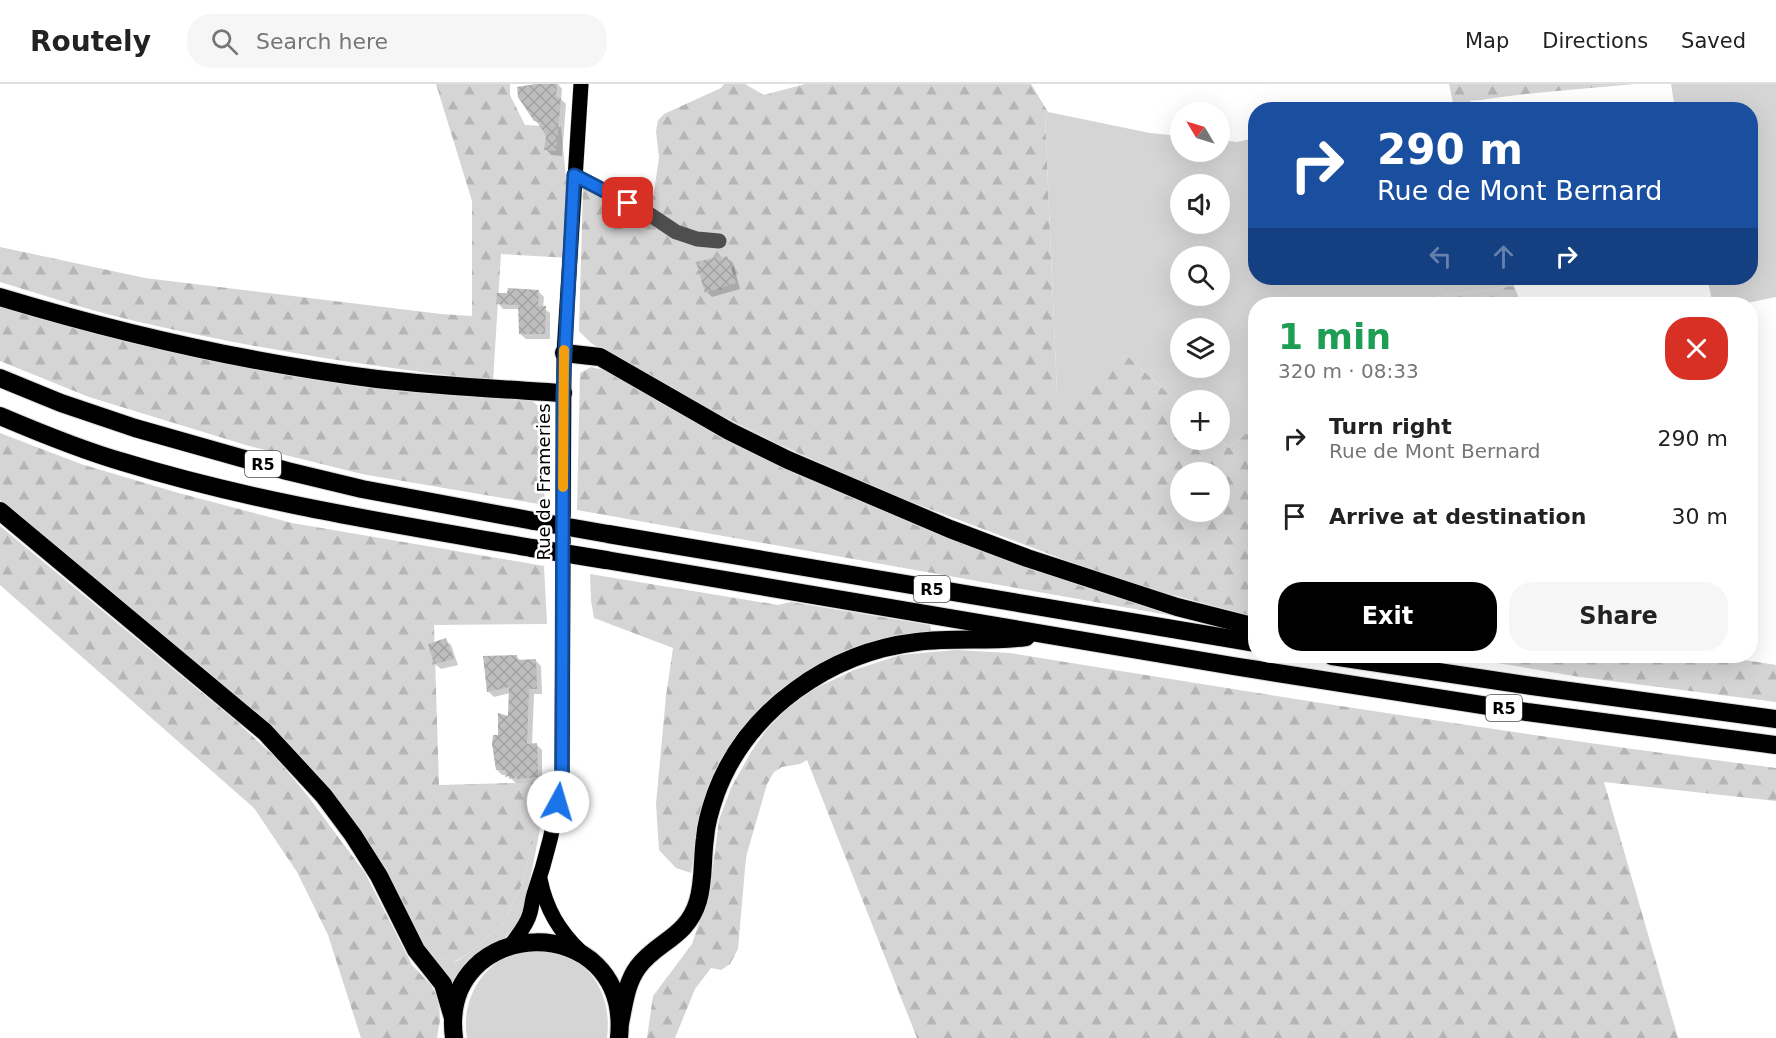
<!DOCTYPE html>
<html lang="en">
<head>
<meta charset="utf-8">
<style>
  :root { --surface:#fff; --page:#f6f6f6; --text:#222; --muted:#767676; --line:#e0e0e0; --accent:#000 }
  body { margin:0; font-family:"DejaVu Sans",sans-serif; background:var(--page); color:var(--text); height:100vh; display:flex; flex-direction:column; font-size:22px; white-space:nowrap }
  * { box-sizing:border-box; margin:0 }
  p { font-size:20px; color:var(--muted) }
  .icon { flex:none; width:33px; height:33px; fill:none; stroke:currentColor; stroke-width:2; stroke-linecap:round; stroke-linejoin:round }
  .map { position:relative; flex:1; overflow:hidden }
  .sheet { position:absolute; left:1248px; top:213px; width:510px; height:366px; display:flex; flex-direction:column; background:var(--surface); border-radius:24px; box-shadow:0 6px 24px #0002 }
  .sheet>* { flex:none }
  .top-card { position:absolute; left:1248px; top:18px; width:510px; height:183px; border-radius:24px; box-shadow:0 6px 24px #0002; background:#1a4fa0; color:#fff; overflow:hidden }
  .needle { width:39px; rotate:308deg }
  .controls { position:absolute; left:1170px; top:18px; display:grid; gap:12px }
  .controls a { display:grid; place-items:center; width:60px; height:60px; border-radius:50%; background:var(--surface); box-shadow:0 6px 24px #0002; font-size:30px }
  .pin { position:absolute; display:grid; place-items:center; width:51px; height:51px; color:#fff; margin:-26px; border-radius:12px; box-shadow:0 3px 9px #0006 }
  .me { position:absolute; width:66px; margin:-33px; rotate:6deg; stroke-linejoin:round; filter:drop-shadow(0 0 4px #0008) }
  .turn { display:flex; align-items:center; gap:21px; height:126px; padding:0 30px; font-size:27px }
  .turn .icon { width:78px; height:78px; stroke-width:2.5 }
  .turn b { display:block; font-size:42px; line-height:51px }
  .lanes { display:flex; align-items:center; height:57px; padding:0 30px; background:#0003; justify-content:center; gap:30px; direction:ltr }
  .lanes .off { opacity:.35 }
  .round { display:grid; place-items:center; flex:none; width:63px; height:63px; border-radius:24px; background:var(--page) }
  .overview { display:flex; align-items:center; justify-content:space-between; height:102px; padding:0 30px }
  h1 { font-size:36px; font-weight:600; line-height:45px; color:#1e9e55 }
  .cta { display:flex; gap:12px; margin-top:auto; padding:12px 30px }
  .cta a { flex:1; height:69px; border-radius:24px; background:var(--accent); color:#fff; font-size:24px; font-weight:600; line-height:69px; text-align:center }
  .cta a+a { background:var(--page); color:var(--text) }
  ul { padding:0; list-style:none }
  li { display:flex; align-items:center; gap:18px; height:78px; padding:0 30px }
  li div { flex:1 }
  li b { display:block; font-size:22px }
  li em { font-style:normal }
  header { display:flex; align-items:center; gap:36px; box-sizing:border-box; height:84px; padding:0 30px; background:var(--surface); border-bottom:2px solid var(--line) }
  header strong { font-size:28px }
  nav { display:flex; gap:33px; margin-inline-start:auto; font-size:21px }
  .search { width:420px; height:54px; background:var(--page); display:flex; align-items:center; gap:15px; box-sizing:border-box; padding:0 21px; border-radius:24px; color:var(--muted); font-size:22px }
  .map>svg:first-child { display:block }
</style>
</head>
<body>
<header>
<strong>Routely</strong>
<div class="search"><svg class="icon" aria-label="search" viewBox="0 0 24 24"><circle cx="10" cy="10" r="6"/><path d="M15 15l6 6"/></svg>Search here</div>
<nav><a>Map</a><a>Directions</a><a>Saved</a></nav>
</header>
<div class="map">
<svg width="1776" height="954" viewBox="0 0 1776 954">
  <defs>
    <pattern id="forest-firs" width="22" height="20" patternUnits="userSpaceOnUse" patternTransform="scale(1.5)"><rect width="22" height="20" fill="#d5d5d5"/><path d="M5 1l3.5 6h-7zM16 11l3.5 6h-7z" fill="#b5b5b5"/></pattern>
    <pattern id="building-cross-hatch" width="8" height="8" patternUnits="userSpaceOnUse" patternTransform="scale(1.5)"><rect width="8" height="8" fill="#bebebe"/><path d="M0 0l8 8M0 8l8-8" fill="none" stroke="#a2a2a2"/></pattern>
  </defs>
  <rect width="100%" height="100%" fill="#fff"/>
  <g fill="#d5d5d5" fill-rule="evenodd">
    <path d="M 1671,0 L 1776,0 L 1776,213 L 1742,220 L 1713,220 L 1707,194 L 1750,194 L 1750,26 L 1675,25 Z"/>
    <path d="M 1470,15 L 1472,25 L 1418,26 Z"/>
    <path d="M 1048,28 L 1150,49 L 1180,52 L 1180,68 L 1220,68 L 1220,56 L 1237,58 L 1255,54 L 1256,194 L 1512,194 L 1514,202 L 1385,220 L 1256,220 L 1255,342 L 1229,364 L 1220,355 L 1220,316 L 1180,316 L 1180,320 L 1126,271 L 1067,318 L 1057,308 L 1045,32 ZM 1180,100 L 1220,100 L 1220,140 L 1180,140 ZM 1180,172 L 1220,172 L 1220,212 L 1180,212 ZM 1180,244 L 1220,244 L 1220,284 L 1180,284 Z"/>
    <path d="M 545,704 L 548,705 L 522,836 L 503,856 L 480,869 L 454,901 L 428,869 L 455,878 L 470,868 L 503,840 L 523,798 Z"/>
    <path d="M 549,867 C 556,870 565,872 572,875 C 601,891 611,923 607,954 L 467,954 C 460,916 484,873 525,868 C 533,867 541,867 549,867 Z"/>
  </g>
  <g fill="url(#forest-firs)" fill-rule="evenodd">
    <path d="M 436,0 L 510,0 L 510,11 L 525,41 L 561,43 L 566,94 L 573,109 L 570,174 L 501,170 L 493,297 C 380,284 268,267 157,242 C 104,231 52,214 0,198 L 0,163 L 145,194 L 441,230 L 472,232 L 472,117 Z"/>
    <path d="M 724,0 L 745,0 L 764,11 L 805,0 L 1031,0 L 1048,28 L 1045,32 L 1057,308 L 1067,317 L 1126,271 L 1180,320 L 1180,356 L 1220,355 L 1229,364 L 1255,342 L 1255,533 L 1121,497 L 890,410 L 778,360 L 707,324 L 622,278 L 591,259 L 579,247 L 583,104 L 650,133 L 659,74 L 656,47 L 658,36 L 664,30 L 721,4 ZM 1180,388 L 1220,388 L 1220,428 L 1180,428 Z"/>
    <path d="M 1449,0 L 1635,0 C 1583,5 1532,8 1481,16 C 1471,17 1463,17 1453,19 Z"/>
    <path d="M 1514,202 L 1521,220 L 1385,220 Z"/>
    <path d="M 0,220 L 484,312 L 531,316 L 548,330 L 544,421 L 362,390 L 249,362 L 89,313 L 0,277 Z"/>
    <path d="M 591,283 L 604,286 L 720,348 L 1181,529 L 1180,533 L 577,426 L 580,289 Z"/>
    <path d="M 0,349 L 81,380 L 175,408 L 292,439 L 544,482 L 547,540 L 434,541 L 439,701 L 547,698 L 523,798 L 503,840 L 470,868 L 454,878 L 428,869 C 400,810 369,753 327,702 C 285,651 232,609 181,566 C 121,516 60,466 0,416 Z"/>
    <path d="M 0,442 L 236,637 L 277,675 L 307,711 L 365,789 L 412,881 L 431,901 L 439,916 L 440,936 L 437,954 L 361,954 L 328,851 L 297,788 L 254,724 L 0,501 Z"/>
    <path d="M 590,490 L 778,521 L 791,518 L 930,541 L 931,550 L 768,621 L 703,727 L 691,789 L 676,784 L 659,766 L 656,720 L 666,612 L 673,564 L 594,534 L 591,516 Z"/>
    <path d="M 956,566 L 1010,569 C 1265,611 1520,651 1776,684 L 1776,717 L 1604,698 L 1678,954 L 917,954 L 807,676 L 800,680 L 782,683 L 774,688 L 767,700 L 746,773 L 738,865 L 730,880 L 721,886 L 711,884 L 695,905 L 675,954 L 647,954 L 653,912 L 692,860 L 710,806 L 719,736 L 731,704 L 751,668 L 767,645 L 786,626 L 812,606 L 854,586 L 900,571 Z"/>
    <path d="M 1456,572 L 1719,572 L 1776,581 L 1776,618 L 1580,593 Z"/>
  </g>
  <g fill="#0003">
    <path d="M 537,0 L 558,0 L 562,5 L 561,15 L 566,20 L 562,72 L 551,71 L 546,65 L 548,53 L 535,36 Z"/>
    <path d="M 727,174 L 733,179 L 740,205 L 712,213 L 707,208 L 722,175 Z"/>
    <path d="M 539,208 L 544,213 L 543,224 L 550,229 L 550,255 L 526,255 L 520,250 L 520,225 L 503,225 L 498,219 Z"/>
    <path d="M 445,556 L 451,561 L 458,581 L 441,585 L 435,580 Z"/>
    <path d="M 516,572 L 521,577 L 535,576 L 541,582 L 542,610 L 534,610 L 532,661 L 537,661 L 542,666 L 542,698 L 516,699 L 507,691 L 502,691 L 497,686 L 499,653 L 509,634 L 510,609 L 494,613 L 488,607 Z"/>
  </g>
  <g fill="url(#building-cross-hatch)">
    <path d="M 535,0 L 557,0 L 556,13 L 561,14 L 556,67 L 544,66 L 546,53 L 539,38 L 534,37 L 518,13 L 517,3 Z"/>
    <path d="M 721,172 L 722,174 L 727,172 L 736,199 L 705,209 L 696,178 Z"/>
    <path d="M 508,204 L 539,206 L 538,222 L 546,222 L 545,250 L 519,250 L 518,221 L 496,220 L 497,209 L 507,209 Z"/>
    <path d="M 446,554 L 454,575 L 434,580 L 428,560 Z"/>
    <path d="M 517,571 L 517,576 L 536,575 L 537,605 L 529,605 L 527,660 L 537,659 L 538,685 L 538,693 L 517,695 L 517,693 L 509,695 L 509,692 L 505,693 L 506,686 L 496,686 L 492,660 L 493,651 L 498,651 L 498,629 L 508,632 L 509,603 L 487,608 L 483,572 Z"/>
  </g>
  <g fill="none" stroke-linecap="round" stroke-linejoin="round">
    <g stroke="#dbdbdb" stroke-width="16">
      <g id="major">
        <path d="M 540,795 C 546,825 559,847 581,868"/>
        <path d="M 511,861 C 518,851 527,841 530,829 C 532,822 532,816 534,810 C 547,773 556,734 562,695 L 564,269 L 581,0"/>
      </g>
    </g>
    <g stroke="#dbdbdb" stroke-width="20">
      <g id="highway">
        <path d="M 0,213 C 123,250 249,279 377,295 C 439,302 501,305 563,309"/>
        <path d="M 564,269 L 600,273 L 729,347 L 788,376 L 950,445 L 1027,474 L 1177,523 L 1256,543"/>
        <path d="M 0,294 L 61,319 L 135,344 L 287,387 L 362,405 L 534,437"/>
        <path d="M 0,332 C 40,349 81,366 123,378 C 257,419 395,440 532,464"/>
        <path d="M 0,427 L 265,648 L 324,712 L 353,751 L 379,792 L 416,866 L 443,900 L 453,934"/>
        <path d="M 608,450 L 1256,559"/>
        <path d="M 606,476 L 1233,582 L 1527,628 L 1776,661"/>
        <path d="M 1332,572 L 1532,602 L 1776,635"/>
        <path d="M 620,939 C 624,921 626,899 638,883 C 657,857 687,854 698,817 C 704,797 702,775 705,754 C 706,740 711,723 716,709 C 747,626 830,568 917,558 C 954,553 990,558 1026,553"/>
        <path d="M 454,954 C 438,830 632,823 619,954"/>
      </g>
    </g>
    <path stroke="#4e4e4e" stroke-width="15" d="M 574,91 L 649,130 L 676,148 L 697,155 L 719,157"/>
    <use href="#major" stroke="#000" stroke-width="15"/>
    <use href="#highway" stroke="#000" stroke-width="18"/>
    <g stroke="#dbdbdb" stroke-width="20" stroke-linecap="butt">
      <g id="highway-bridge">
        <path d="M 534,437 L 608,450"/>
        <path d="M 532,464 L 606,476"/>
      </g>
    </g>
    <use href="#highway-bridge" stroke="#000" stroke-width="18"/>
  </g>
  <g fill="none" stroke-linecap="round" stroke-linejoin="round">
    <g stroke="#114b97" stroke-width="15">
      <path id="route" d="M 558,718 L 562,695 L 563,309 L 574,91 L 628,119"/>
    </g>
    <use href="#route" stroke="#1a73e8" stroke-width="10"/>
    <path stroke="#f59e0b" stroke-width="10" d="M 563,403 L 564,266"/>
  </g>
  <g text-anchor="middle" stroke-width="5" stroke-linejoin="round" paint-order="stroke">
    <g fill="#fff" stroke="#4c4c4c" stroke-width="1.5">
      <rect x="245" y="367" width="36" height="26" rx="4.5"/>
      <rect x="914" y="492" width="36" height="26" rx="4.5"/>
      <rect x="1486" y="611" width="36" height="26" rx="4.5"/>
    </g>
    <g font-size="16" font-weight="bold" fill="#000">
      <text x="263" y="386">R5</text>
      <text x="932" y="511">R5</text>
      <text x="1504" y="630">R5</text>
    </g>
    <g font-size="18" fill="#000" stroke="#fff">
      <text transform="translate(544 398) rotate(-90)" y="6">Rue de Frameries</text>
    </g>
  </g>
</svg>
<div class="controls">
<a><svg class="needle" viewBox="-14 -14 28 28"><path d="M0-13l5 13h-10z" fill="#e53935"/><path d="M0 13l5-13h-10z" fill="#767676"/></svg></a>
<a><svg class="icon" aria-label="sound" viewBox="0 0 24 24"><path d="M4 9h4l5-4v14l-5-4H4zM17 9q2 3 0 6"/></svg></a>
<a><svg class="icon" aria-label="search" viewBox="0 0 24 24"><circle cx="10" cy="10" r="6"/><path d="M15 15l6 6"/></svg></a>
<a><svg class="icon" aria-label="layers" viewBox="0 0 24 24"><path d="M12 4l9 5-9 5-9-5zM3 14l9 5 9-5"/></svg></a>
<a>+</a>
<a>−</a>
</div>
<div class="pin" style="left:628px;top:119px;background:#d93025"><svg class="icon" aria-label="arrive" viewBox="0 0 24 24"><path d="M6 21V4h12l-3 4 3 4H6"/></svg></div>
<svg class="me" style="left:558px;top:718px" viewBox="-20 -20 40 40"><circle r="19" fill="#fff"/><path d="M0-13L10 11 0 6-10 11z" fill="#1a73e8"/></svg>
<div class="top-card">
<div class="turn"><svg class="icon" aria-label="right" viewBox="0 0 24 24"><path d="M7 20v-9h11M14 6l5 5-5 5"/></svg><div><b>290 m</b>Rue de Mont Bernard</div></div>
<div class="lanes"><svg class="icon off" aria-label="left" viewBox="0 0 24 24"><path d="M17 20v-9H6M10 6l-5 5 5 5"/></svg><svg class="icon off" aria-label="ahead" viewBox="0 0 24 24"><path d="M12 20V5M6 11l6-6 6 6"/></svg><svg class="icon" aria-label="right" viewBox="0 0 24 24"><path d="M7 20v-9h11M14 6l5 5-5 5"/></svg></div>
</div>
<section class="sheet">
<div class="overview"><div><h1>1 min</h1><p>320 m · 08:33</p></div><a class="round" style="background:#d93025;color:#fff"><svg class="icon" aria-label="close" viewBox="0 0 24 24"><path d="M6 6l12 12M18 6L6 18"/></svg></a></div>
<ul>
<li><svg class="icon" aria-label="right" viewBox="0 0 24 24"><path d="M7 20v-9h11M14 6l5 5-5 5"/></svg><div><b>Turn right</b><p>Rue de Mont Bernard</p></div><em>290 m</em></li>
<li><svg class="icon" aria-label="arrive" viewBox="0 0 24 24"><path d="M6 21V4h12l-3 4 3 4H6"/></svg><div><b>Arrive at destination</b></div><em>30 m</em></li>
</ul>
<div class="cta"><a>Exit</a><a>Share</a></div>
</section>
</div>
</body>
</html>
